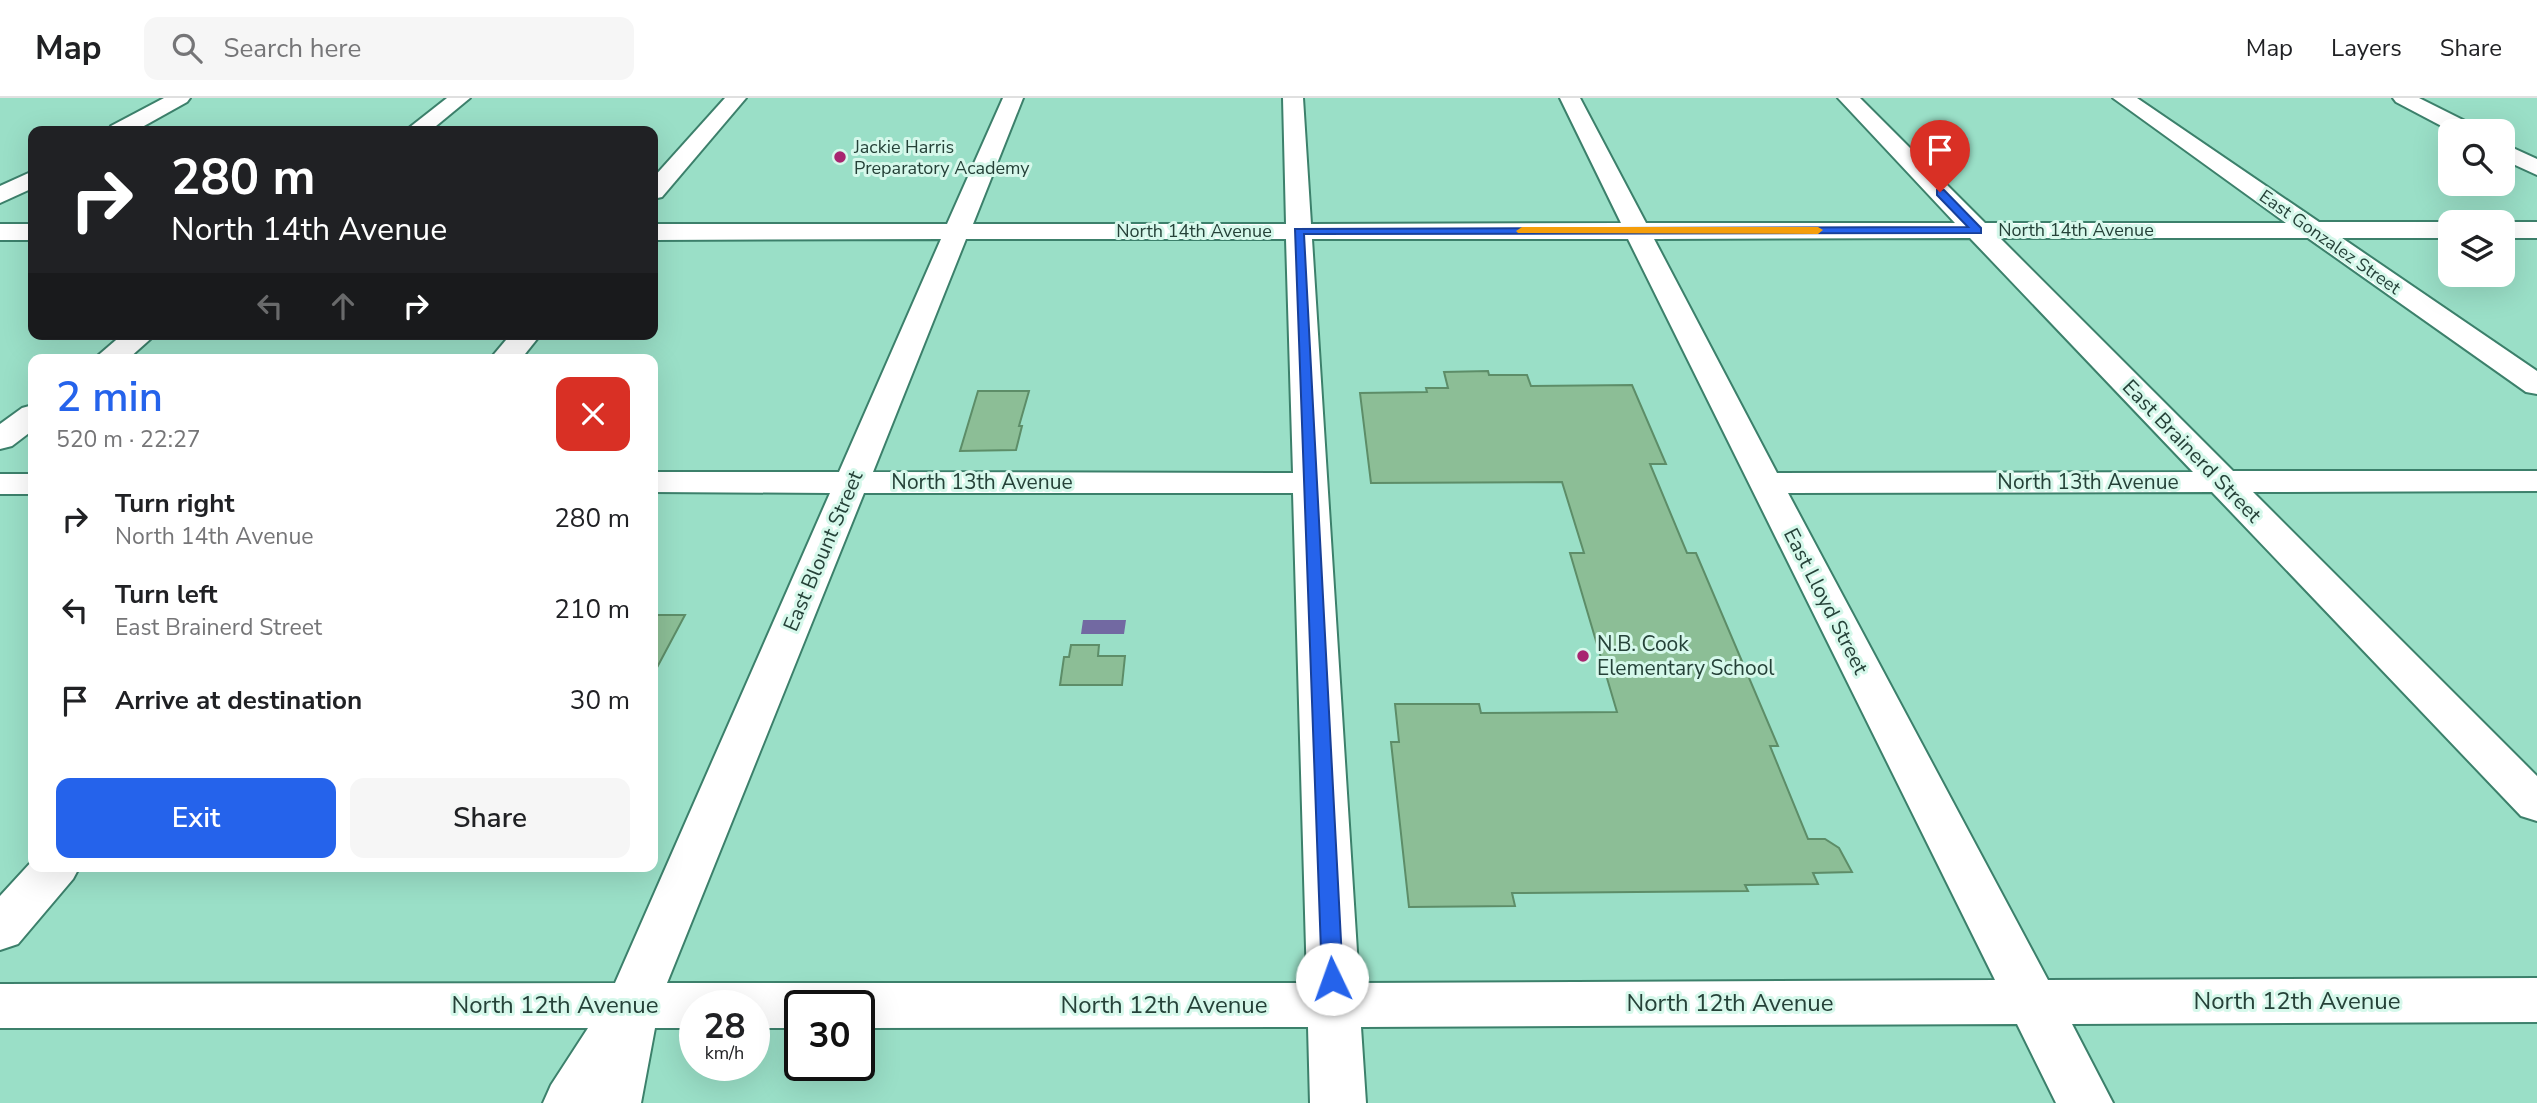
<!DOCTYPE html>
<html lang="en">
<head>
<meta charset="utf-8">
<style>
  :root { --surface:#fff; --page:#f6f6f6; --text:#202124; --muted:#757577; --line:#e0e0e0; --accent:#2563eb }
  body { margin:0; font-family:"Nunito Sans",sans-serif; background:var(--page); color:var(--text); height:100vh; display:flex; flex-direction:column; font-size:26px; white-space:nowrap }
  * { box-sizing:border-box; margin:0 }
  p { font-size:23px; color:var(--muted) }
  .icon { flex:none; width:38px; height:38px; fill:none; stroke:currentColor; stroke-width:2; stroke-linecap:round; stroke-linejoin:round }
  .map { position:relative; flex:1; overflow:hidden }
  .drawer { position:absolute; left:28px; top:256px; width:630px; height:518px; display:flex; flex-direction:column; background:var(--surface); border-radius:14px; box-shadow:0 7px 28px #0002 }
  .drawer>* { flex:none }
  .top-card { position:absolute; left:28px; top:28px; width:630px; height:214px; border-radius:14px; box-shadow:0 7px 28px #0002; background:#202124; color:#fff; overflow:hidden }
  .fabs { position:absolute; left:2438px; top:21px; display:grid; gap:14px }
  .fabs a { display:grid; place-items:center; width:77px; height:77px; border-radius:14px; background:var(--surface); box-shadow:0 7px 28px #0002; font-size:35px }
  .speed { position:absolute; left:679px; top:892px; display:flex; gap:14px; font-size:35px; font-weight:700; text-align:center }
  .speed>* { display:grid; place-content:center; width:91px; height:91px; border-radius:50%; background:var(--surface); box-shadow:0 7px 28px #0002; line-height:1 }
  .speed small { font-size:18px; font-weight:400 }
  .speed .limit { border:4px solid #111; border-radius:10px; background:#fff; color:#111 }
  .pin { position:absolute; display:grid; place-items:center; width:60px; height:60px; color:#fff; margin:-72px -30px; border-radius:50% 50% 50% 0; rotate:-45deg; box-shadow:0 0 7px #0007 }
  .pin .icon { rotate:45deg }
  .me { position:absolute; width:77px; margin:-38px; rotate:357deg; stroke-linejoin:round; filter:drop-shadow(0 0 5px #0008) }
  .turn { display:flex; align-items:center; gap:24px; height:147px; padding:0 28px; font-size:32px }
  .turn .icon { width:91px; height:91px; stroke-width:2.5 }
  .turn b { display:block; font-size:49px; line-height:60px }
  .lanes { display:flex; align-items:center; height:66px; padding:0 28px; background:#0003; justify-content:center; gap:35px; direction:ltr }
  .lanes .off { opacity:.35 }
  .round { display:grid; place-items:center; flex:none; width:74px; height:74px; border-radius:14px; background:var(--page) }
  .head { display:flex; align-items:center; justify-content:space-between; height:119px; padding:0 28px }
  h1 { font-size:42px; font-weight:600; line-height:52px; color:var(--accent) }
  .action { display:flex; gap:14px; margin-top:auto; padding:14px 28px }
  .action a { flex:1; height:80px; border-radius:14px; background:var(--accent); color:#fff; font-size:28px; font-weight:600; line-height:80px; text-align:center }
  .action a+a { background:var(--page); color:var(--text) }
  ul { padding:0; list-style:none }
  li { display:flex; align-items:center; gap:21px; height:91px; padding:0 28px }
  li div { flex:1 }
  li b { display:block; font-size:26px }
  li em { font-style:normal }
  header { display:flex; align-items:center; gap:42px; box-sizing:border-box; height:98px; padding:0 35px; background:var(--surface); border-bottom:2px solid var(--line) }
  header strong { font-size:33px }
  nav { display:flex; gap:38px; margin-inline-start:auto; font-size:24px }
  .search { width:490px; height:63px; background:var(--page); display:flex; align-items:center; gap:18px; box-sizing:border-box; padding:0 24px; border-radius:14px; color:var(--muted); font-size:26px }
  .map>svg:first-child { display:block }
</style>
</head>
<body>
<header>
<strong>Map</strong>
<div class="search"><svg class="icon" aria-label="search" viewBox="0 0 24 24"><circle cx="10" cy="10" r="6"/><path d="M15 15l6 6"/></svg>Search here</div>
<nav><a>Map</a><a>Layers</a><a>Share</a></nav>
</header>
<div class="map">
<svg width="2537" height="1005" viewBox="0 0 2537 1005">
  <rect width="100%" height="100%" fill="#9adfc7"/>
  <path fill="#7269a2" d="M 1083,522 L 1126,522 L 1124,536 L 1081,536 Z"/>
  <g fill="#8cbe96" stroke="#5d8d68" stroke-width="2">
    <path d="M 1488,273 L 1489,277 L 1527,277 L 1531,288 L 1632,287 L 1666,366 L 1650,366 L 1687,455 L 1696,455 L 1778,648 L 1770,648 L 1808,741 L 1825,741 L 1839,750 L 1852,774 L 1813,775 L 1818,786 L 1745,787 L 1748,793 L 1512,795 L 1515,808 L 1409,809 L 1391,644 L 1399,644 L 1395,606 L 1479,606 L 1481,615 L 1617,614 L 1570,455 L 1584,455 L 1562,384 L 1371,385 L 1360,295 L 1427,294 L 1426,290 L 1448,290 L 1444,274 Z"/>
    <path d="M 978,293 L 1029,293 L 1019,328 L 1022,328 L 1016,352 L 960,353 Z"/>
    <path d="M 653,517 L 685,517 L 653,577 Z"/>
    <path d="M 1071,547 L 1099,547 L 1098,558 L 1125,558 L 1122,587 L 1060,587 L 1064,559 L 1069,559 Z"/>
  </g>
  <g fill="none" stroke-linecap="round" stroke-linejoin="round">
    <g stroke="#3c806b" stroke-width="4">
      <g id="minor">
        <path d="M 164,0 L 190,0 L 187,4 L 135,33 L 108,33 L 111,28 Z"/>
        <path d="M 447,0 L 470,0 L 430,33 L 405,33 Z"/>
        <path d="M 725,0 L 746,0 L 662,99 L 653,101 L 653,80 Z"/>
        <path d="M 1003,0 L 1023,0 L 973,126 L 1286,126 L 1283,0 L 1303,0 L 1311,126 L 1621,125 L 1560,0 L 1580,0 L 1646,125 L 1955,125 L 1838,0 L 1860,0 L 1985,125 L 2286,125 L 2113,0 L 2137,0 L 2319,124 L 2450,124 L 2450,140 L 2342,140 L 2537,273 L 2537,296 L 2526,294 L 2308,140 L 2000,140 L 2233,373 L 2537,373 L 2537,393 L 2253,394 L 2537,678 L 2537,723 L 2521,718 L 2212,394 L 1788,395 L 2048,882 L 2537,880 L 2537,924 L 2072,926 L 2113,1005 L 2056,1005 L 2017,926 L 1361,929 L 1366,1005 L 1310,1005 L 1308,929 L 859,930 L 859,908 L 800,908 L 800,930 L 754,930 L 754,908 L 695,908 L 695,930 L 655,930 L 641,1005 L 543,1005 L 551,987 L 588,930 L 0,930 L 0,886 L 615,885 L 830,395 L 653,394 L 653,374 L 839,374 L 941,141 L 653,142 L 653,126 L 947,126 ZM 1970,140 L 2193,374 L 1777,375 L 1654,141 ZM 966,141 L 1286,141 L 1293,375 L 873,374 ZM 1312,141 L 1628,141 L 1995,882 L 1359,885 ZM 864,395 L 1293,395 L 1307,885 L 667,885 Z"/>
        <path d="M 2393,0 L 2419,0 L 2475,28 L 2478,33 L 2451,33 L 2396,4 Z"/>
        <path d="M 2502,45 L 2537,61 L 2537,77 L 2502,61 Z"/>
        <path d="M 33,73 L 33,90 L 0,105 L 0,88 Z"/>
        <rect x="2502" y="124" width="35" height="16"/>
        <rect x="0" y="126" width="33" height="16"/>
        <path d="M 123,236 L 156,236 L 128,261 L 94,261 Z"/>
        <path d="M 511,236 L 541,236 L 521,261 L 490,261 Z"/>
        <path d="M 33,307 L 33,332 L 12,348 L 0,351 L 0,326 L 22,310 Z"/>
        <rect x="0" y="376" width="33" height="20"/>
        <path d="M 33,762 L 33,768 L 80,768 L 73,781 L 18,846 L 0,852 L 0,798 Z"/>
      </g>
    </g>
    <use href="#minor" fill="#fff" fill-rule="evenodd"/>
  </g>
  <path fill="#2563eb" stroke="#184099" stroke-width="2" d="M 1937,92 L 1944,92 L 1981,130 L 1981,135 L 1304,136 L 1343,881 L 1340,887 L 1332,890 L 1325,887 L 1322,881 L 1295,131 L 1968,129 L 1937,97 Z"/>
  <path fill="#f59e0b" d="M 1522,129 L 1818,129 L 1823,132 L 1818,136 L 1518,135 L 1516,133 Z"/>
  <g fill="#a82570" stroke="#d6f8eb" stroke-width="2.5">
    <circle cx="840" cy="59" r="7"/>
    <circle cx="1583" cy="558" r="7"/>
  </g>
  <g text-anchor="middle" stroke-width="6" stroke-linejoin="round" paint-order="stroke">
    <g font-size="18" fill="#254138" stroke="#d6f8eb" text-anchor="start">
      <text x="854" y="55">Jackie Harris<tspan x="854" dy="21">Preparatory Academy</tspan></text>
    </g>
    <g font-size="18" fill="#254138" stroke="#d6f8eb">
      <text x="2076" y="138">North 14th Avenue</text>
      <text x="1194" y="139">North 14th Avenue</text>
      <text transform="translate(2330 144) rotate(35)" y="6">East Gonzalez Street</text>
    </g>
    <g font-size="21" fill="#254138" stroke="#d6f8eb">
      <text transform="translate(2192 353) rotate(46)" y="7">East Brainerd Street</text>
      <text x="982" y="391">North 13th Avenue</text>
      <text x="2088" y="391">North 13th Avenue</text>
      <text transform="translate(823 453) rotate(-67)" y="7">East Blount Street</text>
      <text transform="translate(1826 503) rotate(63)" y="7">East Lloyd Street</text>
    </g>
    <g font-size="21" fill="#254138" stroke="#d6f8eb" text-anchor="start">
      <text x="1597" y="553">N.B. Cook<tspan x="1597" dy="24">Elementary School</tspan></text>
    </g>
    <g font-size="24" fill="#254138" stroke="#d6f8eb">
      <text x="2297" y="911">North 12th Avenue</text>
      <text x="1730" y="913">North 12th Avenue</text>
      <text x="555" y="915">North 12th Avenue</text>
      <text x="1164" y="915">North 12th Avenue</text>
    </g>
  </g>
</svg>
<div class="fabs">
<a><svg class="icon" aria-label="search" viewBox="0 0 24 24"><circle cx="10" cy="10" r="6"/><path d="M15 15l6 6"/></svg></a>
<a><svg class="icon" aria-label="layers" viewBox="0 0 24 24"><path d="M12 4l9 5-9 5-9-5zM3 14l9 5 9-5"/></svg></a>
</div>
<div class="speed"><div>28<small>km/h</small></div><div class="limit">30</div></div>
<div class="pin" style="left:1940px;top:94px;background:#d93025"><svg class="icon" aria-label="arrive" viewBox="0 0 24 24"><path d="M6 21V4h12l-3 4 3 4H6"/></svg></div>
<svg class="me" style="left:1332px;top:881px" viewBox="-20 -20 40 40"><circle r="19" fill="#fff"/><path d="M0-13L10 11 0 6-10 11z" fill="#2563eb"/></svg>
<div class="top-card">
<div class="turn"><svg class="icon" aria-label="right" viewBox="0 0 24 24"><path d="M7 20v-9h11M14 6l5 5-5 5"/></svg><div><b>280 m</b>North 14th Avenue</div></div>
<div class="lanes"><svg class="icon off" aria-label="left" viewBox="0 0 24 24"><path d="M17 20v-9H6M10 6l-5 5 5 5"/></svg><svg class="icon off" aria-label="ahead" viewBox="0 0 24 24"><path d="M12 20V5M6 11l6-6 6 6"/></svg><svg class="icon" aria-label="right" viewBox="0 0 24 24"><path d="M7 20v-9h11M14 6l5 5-5 5"/></svg></div>
</div>
<section class="drawer">
<div class="head"><div><h1>2 min</h1><p>520 m · 22:27</p></div><a class="round" style="background:#d93025;color:#fff"><svg class="icon" aria-label="close" viewBox="0 0 24 24"><path d="M6 6l12 12M18 6L6 18"/></svg></a></div>
<ul>
<li><svg class="icon" aria-label="right" viewBox="0 0 24 24"><path d="M7 20v-9h11M14 6l5 5-5 5"/></svg><div><b>Turn right</b><p>North 14th Avenue</p></div><em>280 m</em></li>
<li><svg class="icon" aria-label="left" viewBox="0 0 24 24"><path d="M17 20v-9H6M10 6l-5 5 5 5"/></svg><div><b>Turn left</b><p>East Brainerd Street</p></div><em>210 m</em></li>
<li><svg class="icon" aria-label="arrive" viewBox="0 0 24 24"><path d="M6 21V4h12l-3 4 3 4H6"/></svg><div><b>Arrive at destination</b></div><em>30 m</em></li>
</ul>
<div class="action"><a>Exit</a><a>Share</a></div>
</section>
</div>
</body>
</html>
